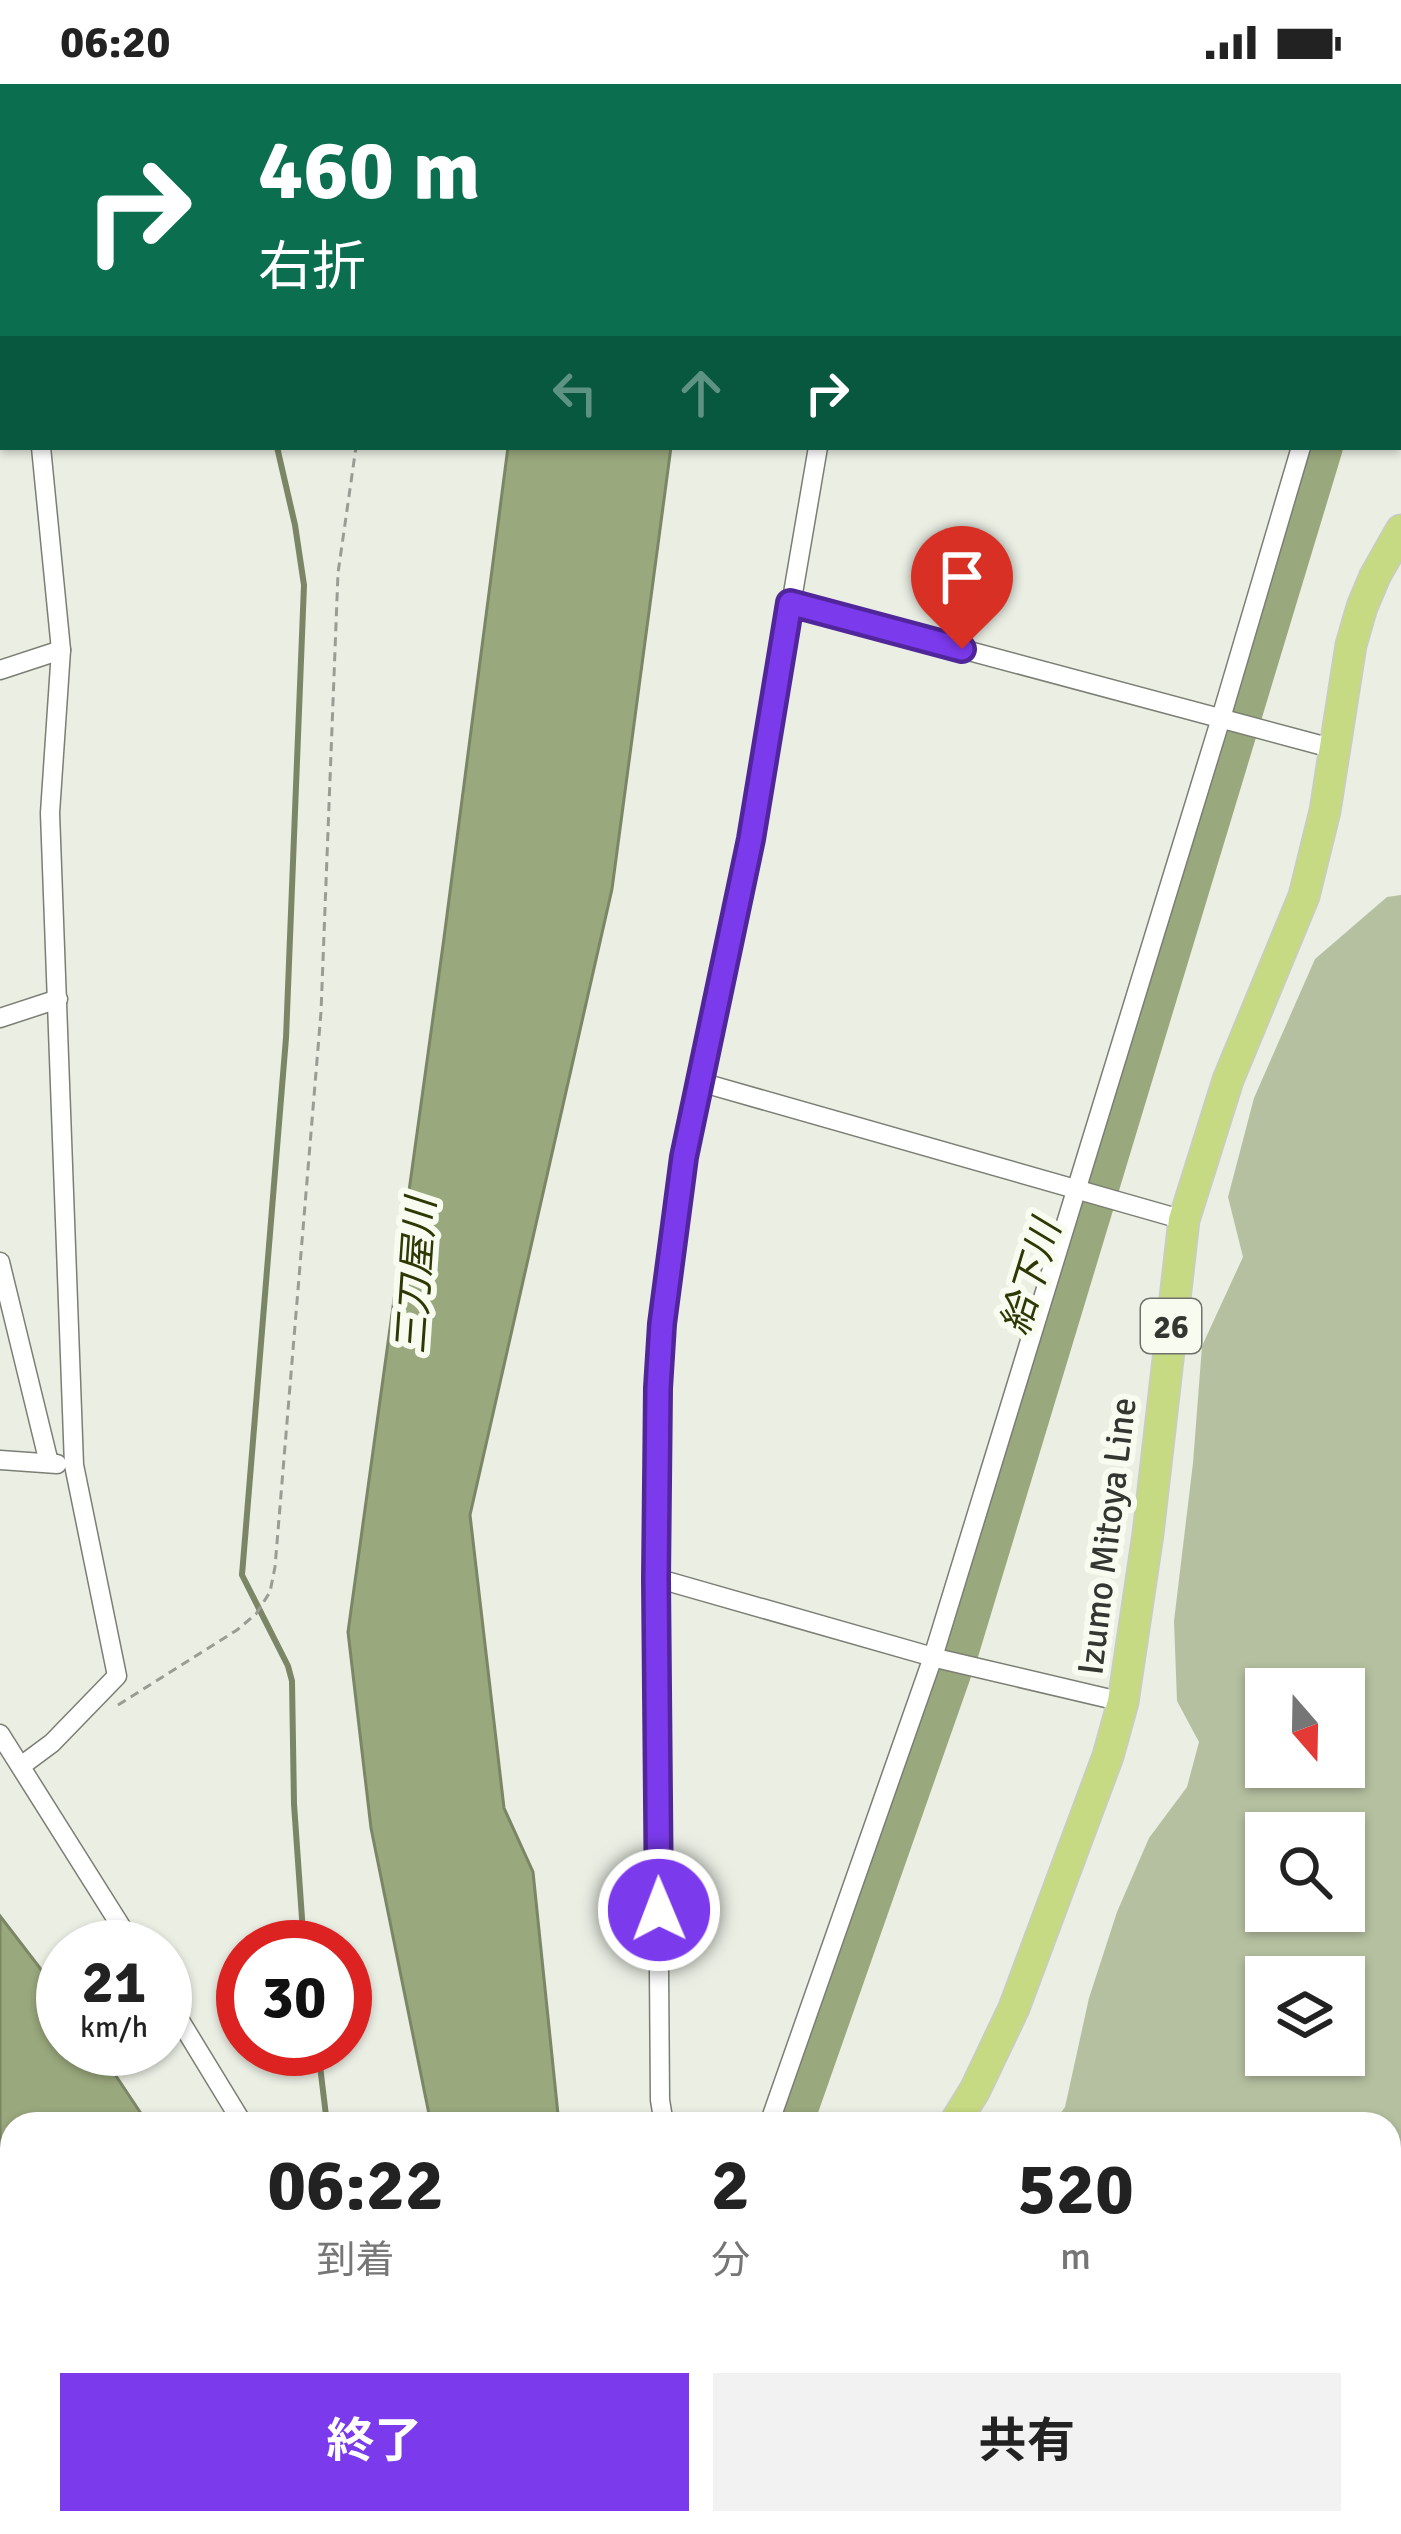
<!DOCTYPE html>
<html lang="ja">
<head>
<meta charset="utf-8">
<style>
  :root { --surface:#fff; --page:#f2f2f2; --text:#222; --muted:#767676; --accent:#7c3aed }
  body { margin:0; font-family:Signika,"Noto Sans JP",sans-serif; background:var(--page); color:var(--text); height:100vh; display:flex; flex-direction:column; font-size:45px; white-space:nowrap }
  * { box-sizing:border-box; margin:0 }
  p { font-size:39px; color:var(--muted) }
  .icon { flex:none; width:66px; height:66px; fill:none; stroke:currentColor; stroke-width:2; stroke-linecap:round; stroke-linejoin:round }
  .map { position:relative; flex:1; overflow:hidden }
  .panel { position:absolute; left:0px; top:2028px; width:1401px; height:423px; display:flex; flex-direction:column; background:var(--surface); border-radius:36px 36px 0 0; box-shadow:0 3px 9px #0004 }
  .panel>* { flex:none }
  .banner { position:absolute; left:0px; top:0px; width:1401px; height:366px; box-shadow:0 3px 9px #0004; background:#0b6e4f; color:#fff; overflow:hidden }
  .needle { width:78px; rotate:160deg }
  .buttons { position:absolute; left:1245px; top:1584px; display:grid; gap:24px }
  .buttons a { display:grid; place-items:center; width:120px; height:120px; border-radius:0px; background:var(--surface); box-shadow:0 3px 9px #0004; font-size:60px }
  .speed { position:absolute; left:36px; top:1836px; display:flex; gap:24px; font-size:60px; font-weight:700; text-align:center }
  .speed>* { display:grid; place-content:center; width:156px; height:156px; border-radius:50%; background:var(--surface); box-shadow:0 3px 9px #0004; line-height:1 }
  .speed small { font-size:30px; font-weight:400 }
  .speed .limit { border:18px solid #d22; background:#fff; color:#111 }
  .pin { position:absolute; display:grid; place-items:center; width:102px; height:102px; color:#fff; margin:-123px -51px; border-radius:50% 50% 50% 0; rotate:-45deg; box-shadow:0 0 12px #0007 }
  .pin .icon { rotate:45deg }
  .me { position:absolute; width:132px; margin:-66px; rotate:359deg; stroke-linejoin:round; filter:drop-shadow(0 0 9px #0008) }
  .turn { display:flex; align-items:center; gap:42px; height:252px; padding:0 60px; font-size:54px }
  .turn .icon { width:156px; height:156px; stroke-width:2.5 }
  .turn b { display:block; font-size:84px; line-height:102px }
  .lanes { display:flex; align-items:center; height:114px; padding:0 60px; background:#0003; justify-content:center; gap:60px; direction:ltr }
  .lanes .off { opacity:.35 }
  .eta { display:flex; justify-content:space-evenly; align-items:center; height:204px; text-align:center }
  .eta b { font-size:72px; font-weight:700; line-height:84px }
  .button { display:flex; gap:24px; margin-top:auto; padding:24px 60px }
  .button a { flex:1; height:138px; border-radius:0px; background:var(--accent); color:#fff; font-size:48px; font-weight:700; line-height:138px; text-align:center }
  .button a+a { background:var(--page); color:var(--text) }
  .status { display:flex; justify-content:space-between; align-items:center; height:84px; padding:0 60px; background:var(--surface); direction:ltr }
  .status svg { height:33px; fill:currentColor }
  .map>svg:first-child { display:block }
</style>
</head>
<body>
<div class="status"><b>06:20</b><svg viewBox="0 0 49 12"><path d="M0 12V9h3v3zM5 12V6h3v6zM10 12V3h3v9zM15 12V0h3v12zM26 1h20v11H26zM47 4h2v5h-2z"/></svg></div>
<div class="map">
<svg width="1401" height="2450" viewBox="0 0 1401 2450">
  <rect width="100%" height="100%" fill="#eaeee3"/>
  <path fill="#b5c0a0" fill-rule="evenodd" d="M 1401,811 L 1401,2450 L 838,2450 L 839,2439 L 1389,2439 L 1389,2040 L 1053,2040 L 1065,2023 L 1089,1914 L 1117,1828 L 1149,1754 L 1187,1703 L 1199,1658 L 1177,1617 L 1174,1537 L 1193,1379 L 1202,1262 L 1243,1173 L 1228,1113 L 1254,1014 L 1315,875 L 1387,813 ZM 1266,1605 L 1344,1605 L 1344,1683 L 1266,1683 ZM 1266,1749 L 1344,1749 L 1344,1827 L 1266,1827 ZM 1266,1893 L 1344,1893 L 1344,1971 L 1266,1971 Z"/>
  <g fill="#9aa87d" stroke="#7b8666" stroke-width="3">
    <path d="M 508,363 L 671,363 L 612,805 L 470,1431 L 504,1724 L 533,1788 L 559,2040 L 431,2040 L 371,1744 L 348,1548 L 444,854 Z"/>
    <path d="M 0,1832 L 63,1914 L 63,1965 L 98,1965 L 148,2040 L 12,2040 L 12,2167 L 0,2153 Z"/>
    <path d="M 194,2439 L 407,2439 L 414,2450 L 209,2450 Z"/>
    <path d="M 506,2439 L 643,2439 L 648,2450 L 511,2450 Z"/>
  </g>
  <g fill="none" stroke-linecap="round" stroke-linejoin="round">
    <g stroke="#7b8666" stroke-width="6">
      <path d="M 190,0 L 190,3"/>
      <path d="M 277,363 L 295,441 L 304,501 L 286,954 L 242,1491 L 288,1582 L 292,1597 L 294,1720 L 304,1863"/>
      <path d="M 318,1965 L 327,2040"/>
    </g>
    <g stroke="#9aa87d" stroke-width="36">
      <path d="M 1398,122 L 1401,112"/>
      <path d="M 795,2040 L 961,1567 L 1325,363"/>
      <path d="M 747,2439 L 750,2450"/>
    </g>
    <g stroke="#7a7e73" stroke-width="21">
      <g id="street">
        <path d="M 178,0 L 178,3"/>
        <path d="M 885,3 L 885,0"/>
        <path d="M 1398,69 L 1401,61"/>
        <path d="M 1398,237 L 1401,238"/>
        <path d="M 790,519 L 1335,665"/>
        <path d="M 0,586 L 61,566"/>
        <path d="M 0,934 L 58,915"/>
        <path d="M 700,998 L 1184,1136"/>
        <path d="M 0,1178 L 49,1379"/>
        <path d="M 0,1376 L 57,1380"/>
        <path d="M 656,1494 L 940,1575 L 1123,1618"/>
        <path d="M 0,1650 L 134,1863"/>
        <path d="M 21,1682 L 52,1659 L 117,1592 L 74,1381 L 50,729 L 61,566 L 41,363"/>
        <path d="M 165,1912 L 243,2040"/>
        <path d="M 664,2040 L 660,2016 L 656,1494 L 658,1304 L 662,1240 L 684,1073 L 751,755 L 818,363"/>
        <path d="M 769,2040 L 933,1573 L 1221,634 L 1301,363"/>
        <path d="M 698,2439 L 704,2450"/>
        <path d="M 720,2439 L 724,2450"/>
      </g>
    </g>
    <g stroke="#7a7e73" stroke-width="30">
      <g id="secondary">
        <path d="M 279,3 L 280,0"/>
        <path d="M 0,157 L 3,165"/>
        <path d="M 0,236 L 3,235"/>
      </g>
    </g>
    <g stroke="#cacbc9" stroke-width="33">
      <g id="primary">
        <path d="M 954,2040 L 975,2006 L 1014,1924 L 1108,1672 L 1123,1618 L 1148,1450 L 1184,1136 L 1228,996 L 1304,812 L 1325,727 L 1351,561 L 1362,523 L 1375,492 L 1401,446"/>
        <path d="M 797,2439 L 798,2450"/>
      </g>
    </g>
    <g stroke="#9a9d94" stroke-width="3" stroke-dasharray="9 6" stroke-linecap="butt">
      <path d="M 431,3 L 432,0"/>
      <path d="M 118,1621 L 237,1546 L 256,1530 L 270,1508 L 275,1483 L 321,928 L 338,489 L 356,363"/>
    </g>
    <use href="#street" stroke="#fff" stroke-width="18"/>
    <use href="#secondary" stroke="#e2edc0" stroke-width="27"/>
    <use href="#primary" stroke="#c5da82" stroke-width="30"/>
  </g>
  <g fill="none" stroke-linecap="round" stroke-linejoin="round">
    <g stroke="#51269a" stroke-width="30">
      <path id="route" d="M 659,1826 L 656,1495 L 658,1304 L 662,1240 L 684,1073 L 751,755 L 790,519 L 962,565"/>
    </g>
    <use href="#route" stroke="#7c3aed" stroke-width="21"/>
  </g>
  <g text-anchor="middle" stroke-width="12" stroke-linejoin="round" paint-order="stroke">
    <rect fill="#f8fcf0" stroke="#6f716a" stroke-width="3" x="1141" y="1215" width="60" height="54" rx="9"/>
    <g font-size="33" font-weight="bold" fill="#343631">
      <text x="1171" y="1254">26</text>
    </g>
    <g font-size="36" fill="#343631" stroke="#f8fcf0">
      <text transform="translate(1106 1452) rotate(-83)" y="13">Izumo Mitoya Line</text>
    </g>
    <g font-size="39" font-style="italic" fill="#2d3905" stroke="#f8fcf0">
      <text transform="translate(415 1192) rotate(-86)" y="14">三刀屋川</text>
      <text transform="translate(1030 1193) rotate(-73)" y="14">給下川</text>
    </g>
  </g>
</svg>
<div class="buttons">
<a><svg class="needle" viewBox="-14 -14 28 28"><path d="M0-13l5 13h-10z" fill="#e53935"/><path d="M0 13l5-13h-10z" fill="#767676"/></svg></a>
<a><svg class="icon" aria-label="search" viewBox="0 0 24 24"><circle cx="10" cy="10" r="6"/><path d="M15 15l6 6"/></svg></a>
<a><svg class="icon" aria-label="layers" viewBox="0 0 24 24"><path d="M12 4l9 5-9 5-9-5zM3 14l9 5 9-5"/></svg></a>
</div>
<div class="speed"><div>21<small>km/h</small></div><div class="limit">30</div></div>
<div class="pin" style="left:962px;top:565px;background:#d93025"><svg class="icon" aria-label="arrive" viewBox="0 0 24 24"><path d="M6 21V4h12l-3 4 3 4H6"/></svg></div>
<svg class="me" style="left:659px;top:1826px" viewBox="-20 -20 40 40"><circle r="17" fill="#7c3aed" stroke="#fff" stroke-width="3"/><path d="M0-11L8 9 0 5-8 9z" fill="#fff"/></svg>
<div class="banner">
<div class="turn"><svg class="icon" aria-label="right" viewBox="0 0 24 24"><path d="M7 20v-9h11M14 6l5 5-5 5"/></svg><div><b>460 m</b>右折</div></div>
<div class="lanes"><svg class="icon off" aria-label="left" viewBox="0 0 24 24"><path d="M17 20v-9H6M10 6l-5 5 5 5"/></svg><svg class="icon off" aria-label="ahead" viewBox="0 0 24 24"><path d="M12 20V5M6 11l6-6 6 6"/></svg><svg class="icon" aria-label="right" viewBox="0 0 24 24"><path d="M7 20v-9h11M14 6l5 5-5 5"/></svg></div>
</div>
<section class="panel">
<div class="eta">
<div><b>06:22</b><p>到着</p></div>
<div><b>2</b><p>分</p></div>
<div><b>520</b><p>m</p></div>
</div>
<div class="button"><a>終了</a><a>共有</a></div>
</section>
</div>
</body>
</html>
